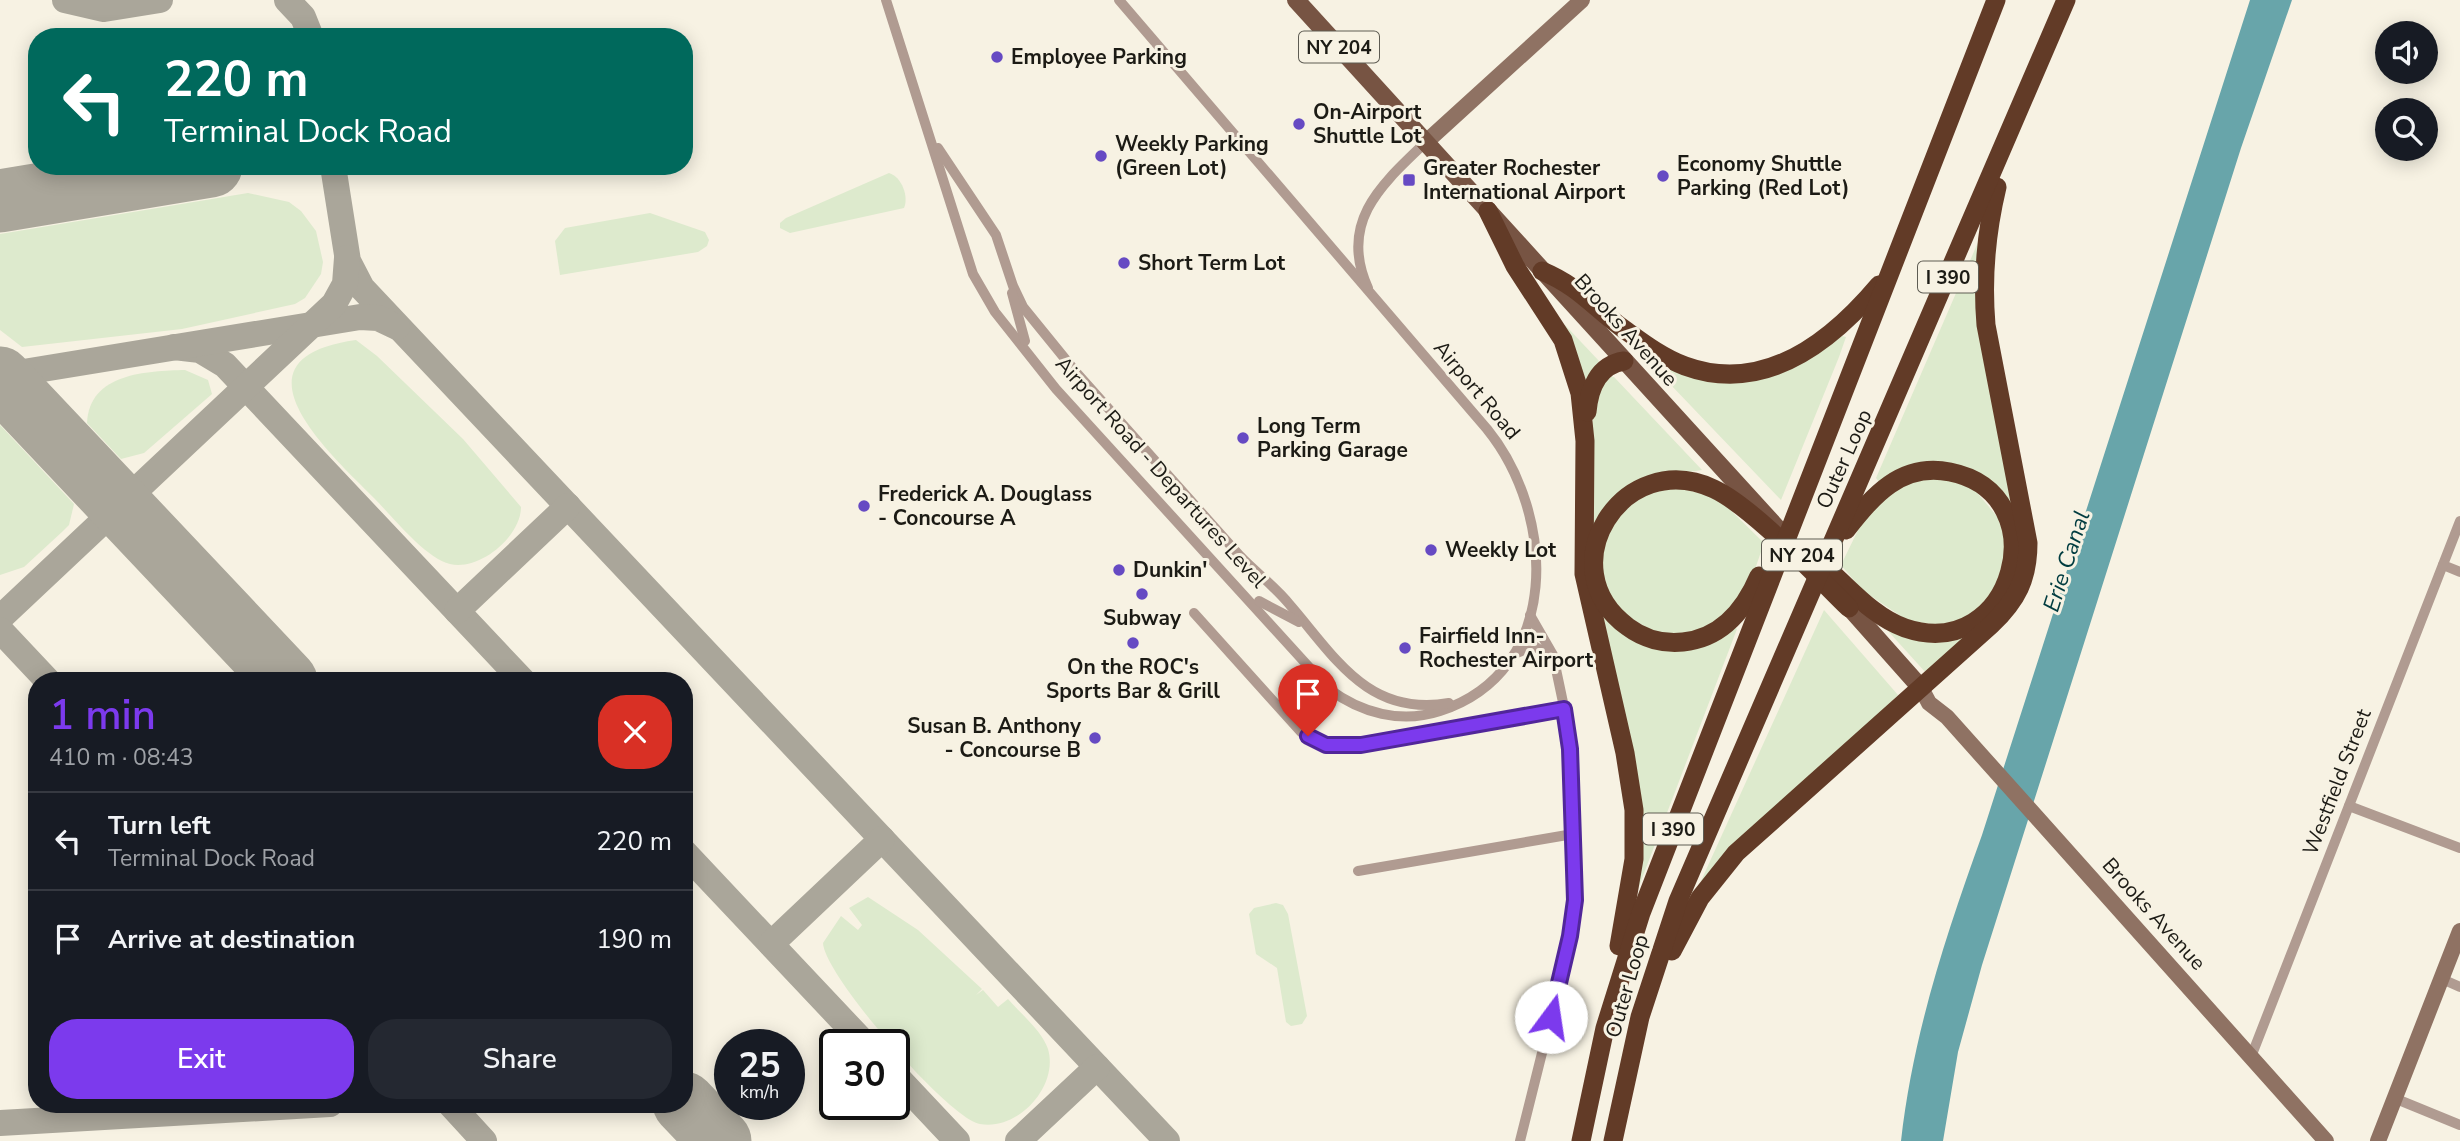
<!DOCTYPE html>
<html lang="en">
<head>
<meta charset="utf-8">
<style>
  :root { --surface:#171b24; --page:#242831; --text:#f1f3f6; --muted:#9ea1a6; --line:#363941; --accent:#7c3aed }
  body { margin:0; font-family:"Nunito Sans",sans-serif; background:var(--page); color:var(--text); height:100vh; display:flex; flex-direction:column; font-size:26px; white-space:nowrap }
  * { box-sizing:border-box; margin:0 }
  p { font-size:23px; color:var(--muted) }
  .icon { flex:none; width:38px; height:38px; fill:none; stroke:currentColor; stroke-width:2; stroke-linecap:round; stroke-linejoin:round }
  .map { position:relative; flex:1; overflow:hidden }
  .panel { position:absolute; left:28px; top:672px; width:665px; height:441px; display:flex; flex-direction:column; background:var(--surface); border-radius:28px; box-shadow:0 4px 18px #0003 }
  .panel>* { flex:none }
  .hud { position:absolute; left:28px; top:28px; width:665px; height:147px; border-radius:28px; box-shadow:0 4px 18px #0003; background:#00695c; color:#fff; overflow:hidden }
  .buttons { position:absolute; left:2375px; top:21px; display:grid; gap:14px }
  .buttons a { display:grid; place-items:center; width:63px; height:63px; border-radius:50%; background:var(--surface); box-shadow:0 4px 18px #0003; font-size:35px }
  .speed { position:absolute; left:714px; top:1029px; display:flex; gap:14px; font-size:35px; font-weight:700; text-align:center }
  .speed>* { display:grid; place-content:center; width:91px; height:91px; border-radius:50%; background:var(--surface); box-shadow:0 4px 18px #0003; line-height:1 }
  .speed small { font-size:18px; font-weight:400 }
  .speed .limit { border:4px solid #111; border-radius:10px; background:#fff; color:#111 }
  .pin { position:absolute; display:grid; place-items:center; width:60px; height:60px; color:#fff; margin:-72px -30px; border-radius:50% 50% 50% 0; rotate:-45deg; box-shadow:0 0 7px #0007 }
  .pin .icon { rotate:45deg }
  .me { position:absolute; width:77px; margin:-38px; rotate:14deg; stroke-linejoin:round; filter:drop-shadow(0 0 5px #0008) }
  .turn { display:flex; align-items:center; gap:24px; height:147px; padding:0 21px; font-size:32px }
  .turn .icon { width:91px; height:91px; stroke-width:2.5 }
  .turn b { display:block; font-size:49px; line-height:60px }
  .round { display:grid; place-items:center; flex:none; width:74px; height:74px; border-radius:28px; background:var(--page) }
  .head { display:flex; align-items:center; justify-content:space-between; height:119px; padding:0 21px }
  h1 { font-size:42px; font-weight:600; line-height:52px; color:var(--accent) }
  .action { display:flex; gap:14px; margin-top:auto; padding:14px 21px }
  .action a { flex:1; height:80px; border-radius:28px; background:var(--accent); color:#fff; font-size:28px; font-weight:600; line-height:80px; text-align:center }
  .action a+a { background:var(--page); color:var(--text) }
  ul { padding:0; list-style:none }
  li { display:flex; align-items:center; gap:21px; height:98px; padding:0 21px; border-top:2px solid var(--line) }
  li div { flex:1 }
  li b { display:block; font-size:26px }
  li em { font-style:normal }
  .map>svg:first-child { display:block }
</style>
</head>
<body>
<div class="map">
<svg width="2460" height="1141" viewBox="0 0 2460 1141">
  <rect width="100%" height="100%" fill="#f7f2e3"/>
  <g fill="#ddeacd">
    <path d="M 889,173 C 902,177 909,197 904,208 L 790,233 L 780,228 L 780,223 L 786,218 Z"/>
    <path d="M 248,193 L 289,202 L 301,211 L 316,231 L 323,262 L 321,274 L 305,298 L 295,304 L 182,329 L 22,347 L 0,330 L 0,234 Z"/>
    <path d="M 650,213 L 705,232 L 709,240 L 707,246 L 698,252 L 560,275 L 555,241 L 565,228 Z"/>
    <path d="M 1982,233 L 2013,504 L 2008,507 L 1978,476 L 1880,483 L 1876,478 Z"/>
    <path d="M 1565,325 L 1599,361 L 1584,388 L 1563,330 Z"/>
    <path d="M 1842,336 L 1846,337 L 1839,357 L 1781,500 L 1625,337 L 1719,376 Z"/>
    <path d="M 356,340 L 377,356 L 463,439 L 521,507 C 521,537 479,571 450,564 C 425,558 392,516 374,498 C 327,451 225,358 356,340 Z"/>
    <path d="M 185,370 L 208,380 L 212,394 L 144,453 L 121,459 L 87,423 C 89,373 147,371 185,370 Z"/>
    <path d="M 1609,376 L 1614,377 L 1702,470 L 1668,475 L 1592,535 L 1592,425 L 1596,393 Z"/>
    <path d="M 0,425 L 74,504 L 69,525 L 63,531 L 24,567 L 0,575 Z"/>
    <path d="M 1937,476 L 1974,489 L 2000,520 L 2005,536 L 2002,581 L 1970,617 L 1940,625 L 1908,621 L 1862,590 L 1841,565 L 1862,522 L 1892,486 Z"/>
    <path d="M 1670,486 L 1717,497 L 1764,543 L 1753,575 L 1733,608 L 1698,633 L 1657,634 L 1618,610 L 1601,581 L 1601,545 L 1628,502 Z"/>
    <path d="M 1597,599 L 1639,641 L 1731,625 L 1737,629 L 1638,889 Z"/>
    <path d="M 1824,610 L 1898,695 L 1705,883 L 1701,881 Z"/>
    <path d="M 1879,621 L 1966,630 L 1970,637 L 1927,674 Z"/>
    <path d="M 868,897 L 918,930 L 982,989 L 976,995 L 983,990 L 998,1007 L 1008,999 C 1021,1014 1042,1031 1048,1049 C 1059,1086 1018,1131 980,1124 C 949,1119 824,975 823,943 L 841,916 L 858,930 L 862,925 L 849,908 Z"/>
    <path d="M 1276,903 L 1283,905 L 1288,914 L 1307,1016 L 1302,1024 L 1291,1026 L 1286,1022 L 1277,968 L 1256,954 L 1249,914 L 1254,908 Z"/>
  </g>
  <path fill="#68a5aa" d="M 2250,0 L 2292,0 L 2241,148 L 1982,965 L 1958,1052 L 1943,1141 L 1901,1141 C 1913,1034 1946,935 1982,835 Z"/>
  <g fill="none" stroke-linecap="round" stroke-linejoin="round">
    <g stroke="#aaa69a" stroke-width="26">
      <path d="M 65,0 L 104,9 L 160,0"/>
      <path d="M 287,0 L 303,17 L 311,37"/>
      <path d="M 333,166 L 348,261 L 362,288 L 1167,1141"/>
      <path d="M 174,347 L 200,350 L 225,365 L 523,681"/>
      <path d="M 0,376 L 360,317 L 378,318 L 397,327"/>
      <path d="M 457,611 L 568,506"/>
      <path d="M 0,618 L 334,304 L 345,284 L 347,258"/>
      <path d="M 0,630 L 48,681"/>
      <path d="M 684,852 L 866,1045"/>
      <path d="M 771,944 L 882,839"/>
      <path d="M 894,1074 L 957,1141"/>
      <path d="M 450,1104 L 484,1141"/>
      <path d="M 0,1123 L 330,1104"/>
      <path d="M 1018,1141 L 1097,1067"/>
    </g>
    <g stroke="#aaa69a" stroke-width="63">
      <path d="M 0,201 L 211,166"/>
      <path d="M 0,378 L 286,681"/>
      <path d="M 684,1103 L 720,1141"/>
    </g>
    <g stroke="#b09b91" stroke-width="10">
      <path d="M 886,0 L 973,274 L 995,312 L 1056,389 L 1329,689 C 1361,713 1401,724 1440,711 C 1563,671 1556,514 1487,429 L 1119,0"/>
      <path d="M 938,148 L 996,235 L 1013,286 L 1023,307 L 1075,371 L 1240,556 C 1256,573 1275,586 1290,605 C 1335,657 1368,717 1449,703"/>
      <path d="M 1368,288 C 1338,222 1382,184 1425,143"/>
      <path d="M 1012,293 L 1025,341"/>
      <path d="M 2443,565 L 2460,572"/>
      <path d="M 1259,601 L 1299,622"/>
      <path d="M 1194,613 L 1301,732 L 1326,745 L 1361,745 L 1564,709"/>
      <path d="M 1517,653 L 1534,646 L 1547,654 L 1552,662"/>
      <path d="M 2349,806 L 2460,848"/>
      <path d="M 1358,871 L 1573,834"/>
      <path d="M 2442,979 L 2460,987"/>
      <path d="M 2251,1057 L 2460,521"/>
      <path d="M 2394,1098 L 2460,1125"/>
      <path d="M 1520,1141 L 1569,945 L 1575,900 L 1568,726 L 1553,655 L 1530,615"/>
    </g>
    <g stroke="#8f7263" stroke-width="16">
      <path d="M 1425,143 L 1582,0"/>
      <path d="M 1921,688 L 1929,703 L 1947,717 L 2326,1141"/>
      <path d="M 2378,1141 L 2460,931"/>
    </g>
    <g stroke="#775443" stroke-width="18">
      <path d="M 1296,0 L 1778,529"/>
      <path d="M 1842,599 L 1921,688"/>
    </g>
    <g stroke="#623b27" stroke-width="19">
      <path d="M 1488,211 L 1515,266 L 1563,340 L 1580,393 L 1585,441 L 1584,574 L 1625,753 L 1634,810 L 1634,859 L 1619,946"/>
      <path d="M 1542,271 C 1580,287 1593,307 1625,330 C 1643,343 1663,358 1685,366 C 1764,395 1831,342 1879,285"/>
      <path d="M 1587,412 C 1589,389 1598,365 1624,361"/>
      <path d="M 1833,574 C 1854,593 1876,618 1905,628 C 2014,665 2060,494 1950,472 C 1901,462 1873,496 1846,530"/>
      <path d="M 1759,576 C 1745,609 1722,638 1683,642 C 1664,644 1644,639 1628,627 C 1547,568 1623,446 1714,489 C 1754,508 1815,575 1849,608"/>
      <path d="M 1672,951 L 1700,898 L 1736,853 L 1991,625 C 2017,600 2028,579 2028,543 L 1986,325 C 1982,278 1986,233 1997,187"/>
      <path d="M 1581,1141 L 1605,1028 L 1641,913 L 1996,0"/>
      <path d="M 1613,1141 L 1640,1017 L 1678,901 L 2066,0"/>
    </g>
  </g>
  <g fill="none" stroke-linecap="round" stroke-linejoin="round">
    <g stroke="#51269a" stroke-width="18">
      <path id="route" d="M 1308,736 L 1326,745 L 1361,745 L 1564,709 L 1570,749 L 1575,900 L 1570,936 L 1551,1017"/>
    </g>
    <use href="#route" stroke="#7c3aed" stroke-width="12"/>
  </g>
  <g fill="#664ac3" stroke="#f7f2e3" stroke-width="2.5">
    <circle cx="997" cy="57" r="7"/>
    <circle cx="1299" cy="124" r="7"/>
    <circle cx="1101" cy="156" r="7"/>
    <circle cx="1663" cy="176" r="7"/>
    <rect x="1402" y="173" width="14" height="14" rx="3.5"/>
    <circle cx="1124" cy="263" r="7"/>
    <circle cx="1243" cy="438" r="7"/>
    <circle cx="864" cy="506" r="7"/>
    <circle cx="1431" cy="550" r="7"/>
    <circle cx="1119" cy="570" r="7"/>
    <circle cx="1142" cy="594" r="7"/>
    <circle cx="1133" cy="643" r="7"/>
    <circle cx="1405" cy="648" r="7"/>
    <circle cx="1095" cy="738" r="7"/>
  </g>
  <g text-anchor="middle" stroke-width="6" stroke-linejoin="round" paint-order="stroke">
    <g fill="#f7f2e3" stroke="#5e5c53" stroke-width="2">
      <rect x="1299" y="31.5" width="80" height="31" rx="5"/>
      <rect x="1918" y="261.5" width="60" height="31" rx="5"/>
      <rect x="1762" y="539.5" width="80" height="31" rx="5"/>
      <rect x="1643" y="813.5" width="60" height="31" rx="5"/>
    </g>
    <g font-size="19" font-weight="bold" fill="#1c1b15">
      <text x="1339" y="54">NY 204</text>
      <text x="1948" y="284">I 390</text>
      <text x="1802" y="562">NY 204</text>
      <text x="1673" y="836">I 390</text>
    </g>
    <g font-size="21" font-weight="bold" fill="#1c1b15" stroke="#f7f2e3" text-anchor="start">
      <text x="1011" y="64">Employee Parking</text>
      <text x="1313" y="119">On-Airport<tspan x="1313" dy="24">Shuttle Lot</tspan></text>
      <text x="1115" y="151">Weekly Parking<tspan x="1115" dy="24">(Green Lot)</tspan></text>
      <text x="1677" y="171">Economy Shuttle<tspan x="1677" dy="24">Parking (Red Lot)</tspan></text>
      <text x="1423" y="175">Greater Rochester<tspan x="1423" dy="24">International Airport</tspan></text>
      <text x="1138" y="270">Short Term Lot</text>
      <text x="1257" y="433">Long Term<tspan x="1257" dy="24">Parking Garage</tspan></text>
      <text x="878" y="501">Frederick A. Douglass<tspan x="878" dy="24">- Concourse A</tspan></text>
      <text x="1445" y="557">Weekly Lot</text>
      <text x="1133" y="577">Dunkin'</text>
      <text x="1142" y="625" text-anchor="middle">Subway</text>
      <text x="1419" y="643">Fairfield Inn-<tspan x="1419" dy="24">Rochester Airport</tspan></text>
      <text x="1133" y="674" text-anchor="middle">On the ROC's<tspan x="1133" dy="24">Sports Bar &amp; Grill</tspan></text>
      <text x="1081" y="733" text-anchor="end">Susan B. Anthony<tspan x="1081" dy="24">- Concourse B</tspan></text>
    </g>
    <g font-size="21" fill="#1c1b15" stroke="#f7f2e3">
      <text transform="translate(1626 330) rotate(48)" y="7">Brooks Avenue</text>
      <text transform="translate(1477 390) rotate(50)" y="7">Airport Road</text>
      <text transform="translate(1844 459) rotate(-66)" y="7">Outer Loop</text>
      <text transform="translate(1161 472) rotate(48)" y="7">Airport Road - Departures Level</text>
      <text transform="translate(2337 782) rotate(-69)" y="7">Westfield Street</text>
      <text transform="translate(2154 914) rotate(48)" y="7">Brooks Avenue</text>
      <text transform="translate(1627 986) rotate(-74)" y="7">Outer Loop</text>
    </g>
    <g font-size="23" font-style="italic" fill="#003c40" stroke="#f7f2e3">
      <text transform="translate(2066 561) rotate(-72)" y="8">Erie Canal</text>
    </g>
  </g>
</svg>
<div class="buttons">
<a><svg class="icon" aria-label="sound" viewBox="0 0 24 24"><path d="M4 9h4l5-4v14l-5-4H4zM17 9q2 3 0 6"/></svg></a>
<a><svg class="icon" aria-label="search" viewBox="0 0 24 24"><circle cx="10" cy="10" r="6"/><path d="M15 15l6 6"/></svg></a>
</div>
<div class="speed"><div>25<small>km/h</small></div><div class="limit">30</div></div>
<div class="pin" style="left:1308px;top:736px;background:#d93025"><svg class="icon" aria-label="arrive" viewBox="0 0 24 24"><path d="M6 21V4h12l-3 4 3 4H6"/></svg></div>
<svg class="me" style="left:1551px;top:1017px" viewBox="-20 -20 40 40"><circle r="19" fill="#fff"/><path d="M0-13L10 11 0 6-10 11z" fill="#7c3aed"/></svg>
<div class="hud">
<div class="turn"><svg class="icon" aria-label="left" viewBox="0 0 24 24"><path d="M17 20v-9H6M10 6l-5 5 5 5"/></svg><div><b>220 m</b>Terminal Dock Road</div></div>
</div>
<section class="panel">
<div class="head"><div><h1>1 min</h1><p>410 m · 08:43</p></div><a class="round" style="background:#d93025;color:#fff"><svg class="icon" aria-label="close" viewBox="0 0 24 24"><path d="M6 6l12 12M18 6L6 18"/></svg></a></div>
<ul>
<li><svg class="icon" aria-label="left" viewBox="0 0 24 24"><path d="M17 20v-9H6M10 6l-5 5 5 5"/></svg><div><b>Turn left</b><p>Terminal Dock Road</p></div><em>220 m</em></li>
<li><svg class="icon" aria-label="arrive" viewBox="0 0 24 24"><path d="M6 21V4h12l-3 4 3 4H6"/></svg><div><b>Arrive at destination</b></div><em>190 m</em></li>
</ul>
<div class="action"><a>Exit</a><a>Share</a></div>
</section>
</div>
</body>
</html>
